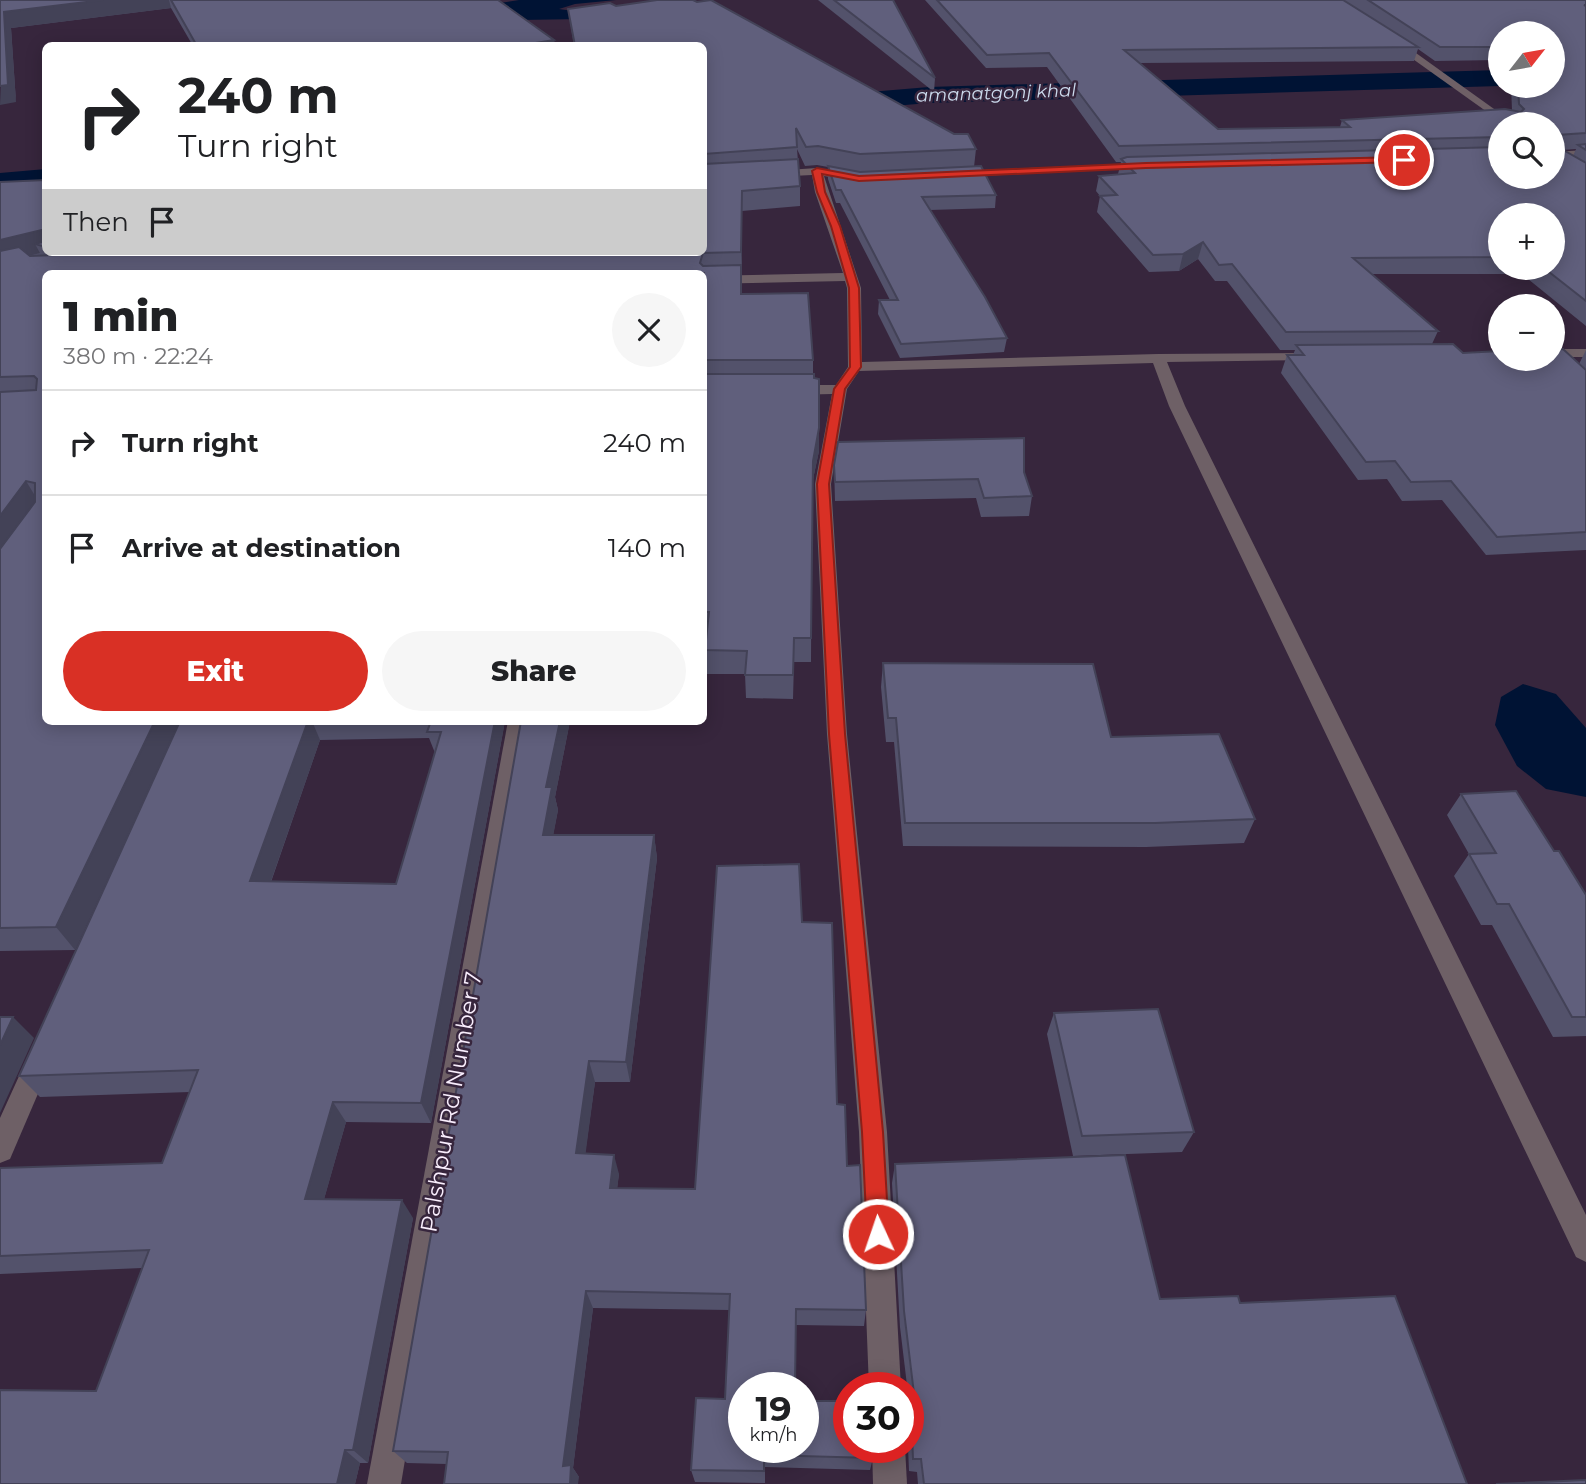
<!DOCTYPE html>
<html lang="en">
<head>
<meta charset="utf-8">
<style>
  :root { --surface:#fff; --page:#f6f6f6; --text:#202124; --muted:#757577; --line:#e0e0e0; --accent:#d93025 }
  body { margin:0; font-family:Montserrat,sans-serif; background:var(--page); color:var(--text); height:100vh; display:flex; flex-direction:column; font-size:26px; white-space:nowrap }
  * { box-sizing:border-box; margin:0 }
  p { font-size:23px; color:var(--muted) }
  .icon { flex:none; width:38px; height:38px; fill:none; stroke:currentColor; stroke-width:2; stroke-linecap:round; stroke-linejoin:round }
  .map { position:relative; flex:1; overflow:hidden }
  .sheet { position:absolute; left:42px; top:270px; width:665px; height:455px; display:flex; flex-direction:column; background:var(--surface); border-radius:10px; box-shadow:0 4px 18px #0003 }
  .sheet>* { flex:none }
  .banner { position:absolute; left:42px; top:42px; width:665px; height:214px; border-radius:10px; box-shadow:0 4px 18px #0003; background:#fff; color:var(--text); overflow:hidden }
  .needle { width:46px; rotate:59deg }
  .buttons { position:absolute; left:1488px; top:21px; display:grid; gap:14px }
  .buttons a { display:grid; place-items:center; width:77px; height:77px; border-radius:50%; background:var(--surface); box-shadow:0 4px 18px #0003; font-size:35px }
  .speed { position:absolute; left:728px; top:1372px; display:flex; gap:14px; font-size:35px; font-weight:700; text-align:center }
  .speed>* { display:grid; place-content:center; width:91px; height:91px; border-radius:50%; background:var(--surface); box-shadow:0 4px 18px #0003; line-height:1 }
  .speed small { font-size:18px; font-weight:400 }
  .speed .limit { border:10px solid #d22; background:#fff; color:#111 }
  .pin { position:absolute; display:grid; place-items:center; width:60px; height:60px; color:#fff; margin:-30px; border:4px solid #fff; border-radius:50%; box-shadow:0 2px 7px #0007 }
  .me { position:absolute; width:77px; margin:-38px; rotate:357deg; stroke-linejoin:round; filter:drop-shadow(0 0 5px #0008) }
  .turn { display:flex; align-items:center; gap:24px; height:147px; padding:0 21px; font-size:32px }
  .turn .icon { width:91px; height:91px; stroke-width:2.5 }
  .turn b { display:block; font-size:49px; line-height:60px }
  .then { display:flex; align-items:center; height:66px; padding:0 21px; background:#0003; gap:14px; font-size:26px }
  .round { display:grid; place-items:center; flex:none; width:74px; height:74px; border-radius:37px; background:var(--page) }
  .summary { display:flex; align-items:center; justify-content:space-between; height:119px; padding:0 21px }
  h1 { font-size:42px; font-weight:800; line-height:52px }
  .action { display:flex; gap:14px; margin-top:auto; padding:14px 21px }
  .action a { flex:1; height:80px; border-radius:42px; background:var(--accent); color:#fff; font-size:28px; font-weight:800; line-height:80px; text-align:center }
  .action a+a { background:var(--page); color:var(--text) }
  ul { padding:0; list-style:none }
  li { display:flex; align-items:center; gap:21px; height:105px; padding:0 21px; border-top:2px solid var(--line) }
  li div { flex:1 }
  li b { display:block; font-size:26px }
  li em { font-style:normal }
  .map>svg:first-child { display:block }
</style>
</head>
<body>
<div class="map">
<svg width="1586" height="1484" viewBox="0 0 1586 1484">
  <rect width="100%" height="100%" fill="#37263d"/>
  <g fill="#001334">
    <path d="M 519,0 L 616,0 L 575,4 L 559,9 L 587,13 L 583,19 L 519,20 L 500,3 Z"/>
    <path d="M 1523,684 L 1556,694 L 1586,728 L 1586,797 L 1546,789 L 1517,766 L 1495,725 L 1501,697 Z"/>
  </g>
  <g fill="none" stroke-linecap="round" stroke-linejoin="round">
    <g fill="#001334" fill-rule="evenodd">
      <path d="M 1500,70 L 1500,86 L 929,103 L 704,122 L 704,106 L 929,87 Z"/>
      <path d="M 46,169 L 46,187 L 0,191 L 0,173 Z"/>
    </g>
    <g fill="#6e6066" fill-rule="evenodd">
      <path d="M 1389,38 L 1395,38 L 1515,124 L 1504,124 L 1389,42 Z"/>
      <path d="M 1586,150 L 1586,156 L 1552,158 L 1552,152 Z"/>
      <path d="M 1148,163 L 1154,166 L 1152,168 L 957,177 L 951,174 L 957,171 Z"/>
      <path d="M 817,168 L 861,178 L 855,181 L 824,176 L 861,288 L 862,362 L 1158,354 L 1318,353 L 1320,356 L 1313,360 L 1167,362 L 1185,406 L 1586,1215 L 1586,1262 L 1576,1257 L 1169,406 L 1153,363 L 859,371 L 847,389 L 831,484 L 847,734 L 887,1132 L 901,1388 L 869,1388 L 859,1132 L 827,734 L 815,484 L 832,394 L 790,395 L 782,390 L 790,385 L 836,385 L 848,367 L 847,288 L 845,281 L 704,284 L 704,276 L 843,273 L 815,192 L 812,175 L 772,177 L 766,174 L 772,171 Z"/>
      <rect x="1552" y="349" width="34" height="8"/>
      <path d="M 508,721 L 528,721 L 401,1484 L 367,1484 Z"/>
      <path d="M 39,1049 L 48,1052 L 52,1061 L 10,1159 L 0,1163 L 0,1118 L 30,1052 Z"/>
      <path d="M 872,1447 L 905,1447 L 907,1484 L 873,1484 Z"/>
    </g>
  </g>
  <g fill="#53526b" fill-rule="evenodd">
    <path d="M 0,0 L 498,0 L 554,40 L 555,46 L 193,46 L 171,8 L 11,28 L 16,102 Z"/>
    <path d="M 818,0 L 893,0 L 935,78 L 934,92 Z"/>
    <path d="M 925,0 L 1586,0 L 1586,326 L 1522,274 L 1372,274 L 1438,331 L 1432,344 L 1463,353 L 1579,364 L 1586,350 L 1586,550 L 1486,555 L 1442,500 L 1402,501 L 1387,479 L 1358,480 L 1281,373 L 1287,355 L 1293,355 L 1295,350 L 1280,350 L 1227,281 L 1215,281 L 1198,259 L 1179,271 L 1149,272 L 1097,212 L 1100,196 L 1096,191 L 1099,176 L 1118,174 L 1121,162 L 1116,162 L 1047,67 L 986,68 ZM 1500,33 L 1552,33 L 1552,86 L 1511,86 L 1512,110 L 1342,120 L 1340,127 L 1218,129 L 1140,63 L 1414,61 L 1418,49 L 1435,61 L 1500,60 ZM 1500,124 L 1552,177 L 1500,177 ZM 1576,149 L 1573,156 L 1562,150 ZM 1500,215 L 1552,268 L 1500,268 Z"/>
    <path d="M 616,6 L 976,149 L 974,167 L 996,195 L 995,208 L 930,210 L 1007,338 L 1004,352 L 900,358 L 878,314 L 879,300 L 890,300 L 840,203 L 836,203 L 828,179 L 828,167 L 817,165 L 805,166 L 797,149 L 800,186 L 800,206 L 742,211 L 742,294 L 813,360 L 813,374 L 819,451 L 812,484 L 811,662 L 794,662 L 793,699 L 746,698 L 745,674 L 707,674 L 705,650 L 707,636 L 704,636 L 704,273 L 46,273 L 46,721 L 180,721 L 75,950 L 0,951 L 0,182 L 46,180 L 46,252 L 704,252 L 704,46 L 574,46 L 568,9 Z"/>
    <path d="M 834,465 L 1024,472 L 1032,496 L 1029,516 L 981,517 L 976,498 L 835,501 Z"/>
    <path d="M 883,663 L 1111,737 L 1255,819 L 1244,843 L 1146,847 L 903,846 L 894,742 L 886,742 L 881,687 Z"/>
    <path d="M 180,721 L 505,721 L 431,1123 L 346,1122 L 324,1199 L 413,1218 L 368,1463 L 360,1463 L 355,1484 L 0,1484 L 96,1391 L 142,1268 L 0,1274 L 0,1168 L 162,1163 L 190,1092 L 40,1097 L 19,1076 ZM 429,738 L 435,753 L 396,884 L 271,882 L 320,740 Z"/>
    <path d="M 521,721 L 570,721 L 555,797 L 558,810 L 553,835 L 654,835 L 657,858 L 630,1082 L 595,1082 L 585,1154 L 619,1174 L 617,1188 L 695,1189 L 802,922 L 837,1104 L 866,1310 L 864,1326 L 796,1325 L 744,1388 L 873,1458 L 870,1470 L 765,1467 L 765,1483 L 695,1482 L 691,1470 L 725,1399 L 729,1310 L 593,1308 L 573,1468 L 579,1477 L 447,1464 L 407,1463 L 393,1451 Z"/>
    <path d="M 1461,794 L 1554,851 L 1586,895 L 1586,1036 L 1553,1037 L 1492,925 L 1481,925 L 1454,876 L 1469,854 L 1447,815 Z"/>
    <path d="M 1054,1013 L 1194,1132 L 1182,1152 L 1073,1156 L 1047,1034 Z"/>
    <path d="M 895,1164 L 1160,1299 L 1240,1303 L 1467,1484 L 918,1484 L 917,1472 L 909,1471 L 908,1447 L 909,1402 L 900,1327 L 892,1183 Z"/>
  </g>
  <g fill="#434257">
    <path d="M 103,0 L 169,0 L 171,8 L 11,28 L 16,102 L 0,105 L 4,12 Z"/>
    <path d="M 554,40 L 555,46 L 517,46 Z"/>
    <path d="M 742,191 L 742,273 L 741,252 Z"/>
    <path d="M 46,229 L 46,247 L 35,244 L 40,253 L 0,263 L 0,240 Z"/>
    <path d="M 1203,242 L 1198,259 L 1179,271 L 1183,254 Z"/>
    <path d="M 819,428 L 819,451 L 812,484 L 813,461 Z"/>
    <path d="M 26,481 L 40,504 L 0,559 L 0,516 Z"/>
    <path d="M 155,721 L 180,721 L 75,950 L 56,927 Z"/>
    <path d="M 308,721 L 312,721 L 320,740 L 263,904 L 250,881 Z"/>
    <path d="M 495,721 L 505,721 L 431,1123 L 421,1103 Z"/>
    <path d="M 560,721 L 570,721 L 555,797 L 558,810 L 549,858 L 543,835 L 546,787 Z"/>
    <path d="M 654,835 L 657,858 L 630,1082 L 626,1062 Z"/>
    <path d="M 13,1017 L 34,1038 L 0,1113 L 0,1045 Z"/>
    <path d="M 589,1061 L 595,1082 L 583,1173 L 576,1153 Z"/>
    <path d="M 333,1102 L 346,1122 L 319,1217 L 305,1199 Z"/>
    <path d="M 614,1155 L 619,1174 L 615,1207 L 610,1188 Z"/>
    <path d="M 402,1200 L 413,1218 L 368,1463 L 353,1450 Z"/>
    <path d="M 586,1291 L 593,1308 L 573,1468 L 579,1477 L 578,1484 L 570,1484 L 563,1466 Z"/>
    <path d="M 345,1450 L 360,1463 L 355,1484 L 337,1484 Z"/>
  </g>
  <g fill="#605f7c" stroke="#434257" stroke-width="2">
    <path d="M 0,0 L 103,0 L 4,12 L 8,85 L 0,86 Z"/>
    <path d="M 171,0 L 498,0 L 554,40 L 517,46 L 197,46 Z"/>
    <path d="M 657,0 L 693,0 L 697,2 L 711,0 L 954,134 L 968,134 L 976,149 L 860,154 L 818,146 L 806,147 L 796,128 L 797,147 L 704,154 L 704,46 L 575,46 L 568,9 L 610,3 L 616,6 Z"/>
    <path d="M 834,0 L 893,0 L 935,78 Z"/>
    <path d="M 937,0 L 1343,0 L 1418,47 L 1124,50 L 1218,129 L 1350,127 L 1342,120 L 1505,109 L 1521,112 L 1524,109 L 1519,104 L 1518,86 L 1552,86 L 1552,33 L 1500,33 L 1500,47 L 1440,47 L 1368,0 L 1586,0 L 1586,5 L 1584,5 L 1586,6 L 1586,133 L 1557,135 L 1558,147 L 1586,163 L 1586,301 L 1544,268 L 1552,268 L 1552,215 L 1500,215 L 1500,257 L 1353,258 L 1438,331 L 1286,332 L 1232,264 L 1219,265 L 1203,242 L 1183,254 L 1153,255 L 1100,196 L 1117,195 L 1099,176 L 1135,173 L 1121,159 L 1127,157 L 1500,147 L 1500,177 L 1552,177 L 1552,124 L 1500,124 L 1500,137 L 1119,146 L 1049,53 L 987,55 Z"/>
    <path d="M 1586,144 L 1586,150 L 1578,145 Z"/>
    <path d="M 798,159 L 800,186 L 742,191 L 741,252 L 703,253 L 700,263 L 703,266 L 741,265 L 741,294 L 808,293 L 813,360 L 704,360 L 704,273 L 46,273 L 46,721 L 155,721 L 56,927 L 0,928 L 0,549 L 35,502 L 35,483 L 26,481 L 0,516 L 0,392 L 36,390 L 37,379 L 34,376 L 0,377 L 0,251 L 19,247 L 30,256 L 55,255 L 57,252 L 704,252 L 704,164 Z"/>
    <path d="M 828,166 L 860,172 L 981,166 L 996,195 L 922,197 L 985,297 L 1007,338 L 901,344 L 879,300 L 898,300 L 841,190 L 836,190 Z"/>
    <path d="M 46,180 L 46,229 L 0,240 L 0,182 Z"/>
    <path d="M 46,241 L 46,247 L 35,244 Z"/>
    <path d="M 1453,344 L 1463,353 L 1500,351 L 1500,359 L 1552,359 L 1552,350 L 1563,349 L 1586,370 L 1586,532 L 1497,537 L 1451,481 L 1411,482 L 1395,461 L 1366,462 L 1287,355 L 1304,355 L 1296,345 Z"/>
    <path d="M 704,374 L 814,374 L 814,378 L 819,379 L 819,428 L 813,461 L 811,638 L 794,638 L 793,675 L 745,675 L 747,651 L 705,650 L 709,612 L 704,612 Z"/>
    <path d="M 1024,438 L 1024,472 L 1032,496 L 984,498 L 978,479 L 835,482 L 834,465 L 838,442 Z"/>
    <path d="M 883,663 L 1093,664 L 1111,737 L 1219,734 L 1255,819 L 1155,823 L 905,823 L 896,718 L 888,718 Z"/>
    <path d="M 180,721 L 308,721 L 250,881 L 396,884 L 441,732 L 427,732 L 431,721 L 495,721 L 421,1103 L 333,1102 L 305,1199 L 402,1200 L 353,1450 L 345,1450 L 337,1484 L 0,1484 L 0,1390 L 96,1391 L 149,1250 L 0,1256 L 0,1168 L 162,1163 L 198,1070 L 19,1076 Z"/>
    <path d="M 521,721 L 560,721 L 546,787 L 552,787 L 543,835 L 654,835 L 626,1062 L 589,1061 L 576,1153 L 614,1155 L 610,1188 L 695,1189 L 717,866 L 799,864 L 802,922 L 832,923 L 837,1104 L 845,1105 L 847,1166 L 860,1165 L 866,1310 L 796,1309 L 795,1388 L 744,1388 L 744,1447 L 803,1447 L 803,1401 L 849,1401 L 849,1447 L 873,1447 L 873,1458 L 764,1455 L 764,1471 L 691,1470 L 696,1398 L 725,1399 L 730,1294 L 586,1291 L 563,1466 L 571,1465 L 570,1484 L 444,1484 L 448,1452 L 393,1451 Z"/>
    <path d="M 1516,791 L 1554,851 L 1559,851 L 1586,895 L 1586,1017 L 1572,1017 L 1509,904 L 1497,904 L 1469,854 L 1496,853 L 1461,794 Z"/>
    <path d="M 1158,1009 L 1194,1132 L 1082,1136 L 1054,1013 Z"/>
    <path d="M 0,1017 L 13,1017 L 0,1045 Z"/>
    <path d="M 1125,1155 L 1160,1299 L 1238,1296 L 1240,1303 L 1395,1296 L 1467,1484 L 924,1484 L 921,1459 L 913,1459 L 912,1434 L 908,1431 L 908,1402 L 915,1402 L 904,1311 L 895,1164 Z"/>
    <path d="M 1586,1480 L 1586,1484 L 1496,1484 Z"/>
  </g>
  <path fill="#d93025" stroke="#8d1f18" stroke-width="2" d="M 1404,157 L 1406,162 L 1146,168 L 859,181 L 822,174 L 825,192 L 840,226 L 859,288 L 861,367 L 845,389 L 829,484 L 845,734 L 883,1132 L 889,1234 L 886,1242 L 878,1245 L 870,1242 L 867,1234 L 862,1132 L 829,734 L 817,484 L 834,389 L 850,367 L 849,288 L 831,226 L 817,192 L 812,171 L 817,168 L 859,176 L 1146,163 Z"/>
  <g text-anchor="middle" stroke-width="5" stroke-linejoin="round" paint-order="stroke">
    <g font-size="18" font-style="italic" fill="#cbdaed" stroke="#37263d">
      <text transform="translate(996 93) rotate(-2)" y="6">amanatgonj khal</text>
    </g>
    <g font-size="23" fill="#f9eefd" stroke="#37263d">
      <text transform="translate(451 1102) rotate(-80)" y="8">Palshpur Rd Number 7</text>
    </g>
  </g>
</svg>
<div class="buttons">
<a><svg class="needle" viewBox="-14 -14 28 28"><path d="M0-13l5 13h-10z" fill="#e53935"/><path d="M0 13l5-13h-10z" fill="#757577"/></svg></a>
<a><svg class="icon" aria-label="search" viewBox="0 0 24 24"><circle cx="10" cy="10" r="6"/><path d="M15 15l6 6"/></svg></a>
<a>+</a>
<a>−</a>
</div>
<div class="speed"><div>19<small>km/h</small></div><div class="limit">30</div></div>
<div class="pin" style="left:1404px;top:160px;background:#d93025"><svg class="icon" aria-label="arrive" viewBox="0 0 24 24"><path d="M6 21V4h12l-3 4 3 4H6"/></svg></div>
<svg class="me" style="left:878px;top:1234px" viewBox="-20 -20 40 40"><circle r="17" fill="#d93025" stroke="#fff" stroke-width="3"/><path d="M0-11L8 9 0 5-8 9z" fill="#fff"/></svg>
<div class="banner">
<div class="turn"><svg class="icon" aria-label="right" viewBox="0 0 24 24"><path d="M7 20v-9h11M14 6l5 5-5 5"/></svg><div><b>240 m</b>Turn right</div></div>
<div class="then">Then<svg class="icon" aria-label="arrive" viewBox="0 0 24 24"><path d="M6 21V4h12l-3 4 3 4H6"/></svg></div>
</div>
<section class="sheet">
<div class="summary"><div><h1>1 min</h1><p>380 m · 22:24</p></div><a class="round"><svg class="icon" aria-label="close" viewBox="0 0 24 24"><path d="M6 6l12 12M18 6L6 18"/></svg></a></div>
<ul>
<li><svg class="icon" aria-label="right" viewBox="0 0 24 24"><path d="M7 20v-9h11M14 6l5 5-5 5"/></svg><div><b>Turn right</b></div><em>240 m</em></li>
<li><svg class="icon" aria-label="arrive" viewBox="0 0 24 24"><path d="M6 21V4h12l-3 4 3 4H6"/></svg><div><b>Arrive at destination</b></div><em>140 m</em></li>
</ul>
<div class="action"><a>Exit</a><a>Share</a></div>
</section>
</div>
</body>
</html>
